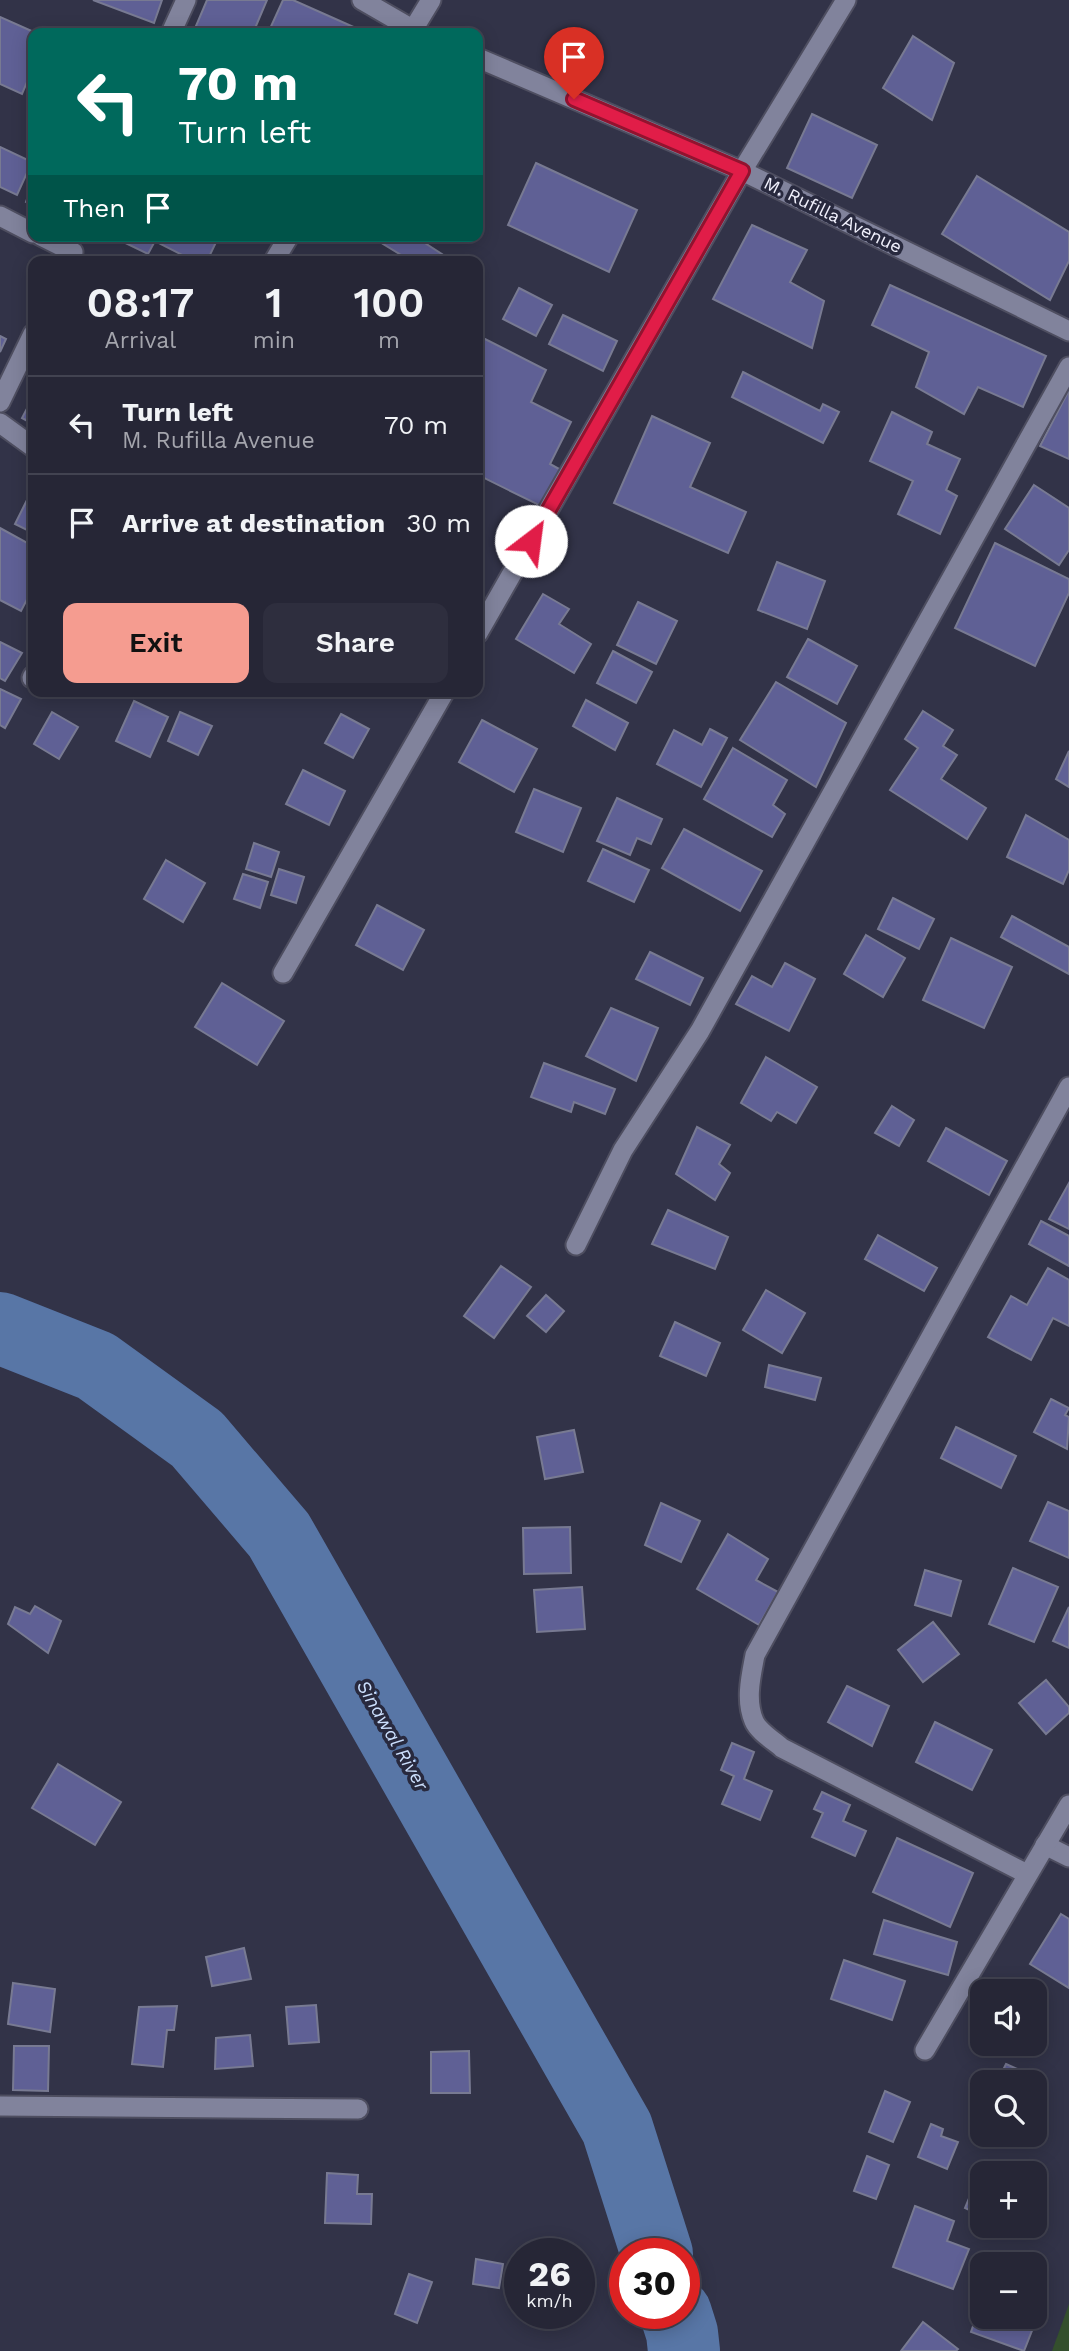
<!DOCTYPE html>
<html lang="en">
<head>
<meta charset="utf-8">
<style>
  :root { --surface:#262636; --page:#2e2e3e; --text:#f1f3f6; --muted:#a4a5ad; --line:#424351; --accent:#f59c90 }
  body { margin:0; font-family:"Work Sans",sans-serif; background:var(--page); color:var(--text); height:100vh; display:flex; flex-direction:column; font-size:26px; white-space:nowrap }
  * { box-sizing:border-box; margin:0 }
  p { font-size:23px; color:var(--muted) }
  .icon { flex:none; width:38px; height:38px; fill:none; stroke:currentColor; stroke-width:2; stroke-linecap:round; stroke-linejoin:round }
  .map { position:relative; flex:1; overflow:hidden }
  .drawer { position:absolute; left:28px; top:256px; width:455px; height:441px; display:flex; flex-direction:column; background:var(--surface); border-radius:14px; box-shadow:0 4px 18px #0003,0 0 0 2px var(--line) }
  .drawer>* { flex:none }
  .hud { position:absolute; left:28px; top:28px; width:455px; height:214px; border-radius:14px; box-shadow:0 4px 18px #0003,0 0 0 2px var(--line); background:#00695c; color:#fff; overflow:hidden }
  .tools { position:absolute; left:970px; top:1979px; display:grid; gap:14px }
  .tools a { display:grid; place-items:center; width:77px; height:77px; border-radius:14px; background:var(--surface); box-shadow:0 4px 18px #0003,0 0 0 2px var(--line); font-size:35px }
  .speed { position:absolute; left:504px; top:2238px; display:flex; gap:14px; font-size:35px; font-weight:700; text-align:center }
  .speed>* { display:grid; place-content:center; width:91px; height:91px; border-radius:50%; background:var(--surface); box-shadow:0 4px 18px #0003,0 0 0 2px var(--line); line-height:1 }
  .speed small { font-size:18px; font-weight:400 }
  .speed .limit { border:10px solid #d22; background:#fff; color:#111 }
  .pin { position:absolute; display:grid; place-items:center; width:60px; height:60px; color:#fff; margin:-72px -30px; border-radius:50% 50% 50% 0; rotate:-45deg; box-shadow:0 0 7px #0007 }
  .pin .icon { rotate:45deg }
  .me { position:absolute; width:77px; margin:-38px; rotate:30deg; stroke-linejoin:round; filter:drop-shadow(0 0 5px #0008) }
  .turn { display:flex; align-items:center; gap:24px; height:147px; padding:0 35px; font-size:32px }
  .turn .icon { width:91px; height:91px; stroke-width:2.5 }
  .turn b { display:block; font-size:49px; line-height:60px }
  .then { display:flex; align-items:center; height:66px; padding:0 35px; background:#0003; gap:14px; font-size:26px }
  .eta { display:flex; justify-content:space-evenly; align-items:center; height:119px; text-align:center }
  .eta b { font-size:42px; font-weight:600; line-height:49px }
  .primary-button { display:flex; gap:14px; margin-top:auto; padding:14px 35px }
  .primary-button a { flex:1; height:80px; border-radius:14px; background:var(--accent); color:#111; font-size:28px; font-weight:600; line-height:80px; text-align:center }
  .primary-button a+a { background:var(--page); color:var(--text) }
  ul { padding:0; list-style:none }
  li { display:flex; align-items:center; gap:21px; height:98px; padding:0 35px; border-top:2px solid var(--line) }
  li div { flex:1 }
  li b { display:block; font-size:26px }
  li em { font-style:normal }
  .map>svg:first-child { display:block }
</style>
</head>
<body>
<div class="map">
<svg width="1069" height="2351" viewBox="0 0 1069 2351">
  <rect width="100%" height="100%" fill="#323348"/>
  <path fill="#344f2d" d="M 1069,2304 L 1069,2351 L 1052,2351 Z"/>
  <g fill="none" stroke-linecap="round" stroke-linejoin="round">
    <g stroke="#5876a6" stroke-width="72">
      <path d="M 0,1328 L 96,1366 L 197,1439 L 279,1535 L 617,2128 L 657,2254"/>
      <path d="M 676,2314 L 682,2333 L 684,2351"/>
    </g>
  </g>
  <g fill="#5f6095" stroke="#787a92" stroke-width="2">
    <path d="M 93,0 L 162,0 L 154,23 Z"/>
    <path d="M 207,0 L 267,0 L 253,33 L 193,33 Z"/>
    <path d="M 283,0 L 293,0 L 367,33 L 268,33 Z"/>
    <path d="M 0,17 L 36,33 L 33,33 L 33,68 L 22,94 L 0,84 Z"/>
    <path d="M 913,36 L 954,63 L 932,120 L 883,88 Z"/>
    <path d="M 812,114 L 877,145 L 852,198 L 787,168 Z"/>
    <path d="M 0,147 L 32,162 L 17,195 L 0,187 Z"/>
    <path d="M 536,163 L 637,210 L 609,272 L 508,225 Z"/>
    <path d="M 977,176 L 1069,232 L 1069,261 L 1050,300 L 942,234 Z"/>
    <path d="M 33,182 L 33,205 L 26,202 Z"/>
    <path d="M 752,225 L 807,250 L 790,282 L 824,301 L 812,348 L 713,299 Z"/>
    <path d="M 111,236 L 219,236 L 207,261 L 194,261 L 155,241 L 148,254 Z"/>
    <path d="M 370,236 L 414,236 L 445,256 L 442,261 L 411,261 Z"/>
    <path d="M 890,285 L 1046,356 L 1023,407 L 978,387 L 964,414 L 916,387 L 929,352 L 872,325 Z"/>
    <path d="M 519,288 L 552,305 L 536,336 L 503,319 Z"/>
    <path d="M 563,315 L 617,341 L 603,371 L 549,344 Z"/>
    <path d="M 0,336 L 6,339 L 0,352 Z"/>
    <path d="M 479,336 L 546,370 L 531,402 L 571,422 L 550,464 L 561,470 L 543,507 L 478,475 Z"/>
    <path d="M 743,372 L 820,411 L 823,404 L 839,412 L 823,443 L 732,397 Z"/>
    <path d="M 1069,390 L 1069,459 L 1040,446 Z"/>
    <path d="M 33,397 L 33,424 L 22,418 Z"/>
    <path d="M 892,412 L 932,432 L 927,444 L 960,459 L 946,490 L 957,496 L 940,534 L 898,514 L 913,481 L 870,461 Z"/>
    <path d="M 652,416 L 710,443 L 690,487 L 746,512 L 728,553 L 614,503 Z"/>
    <path d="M 1034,485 L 1069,508 L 1069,550 L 1059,565 L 1005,529 Z"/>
    <path d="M 30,494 L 33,495 L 33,533 L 15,524 Z"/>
    <path d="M 0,528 L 33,546 L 33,588 L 21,611 L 0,600 Z"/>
    <path d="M 995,543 L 1069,579 L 1069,593 L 1035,666 L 955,628 Z"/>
    <path d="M 777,562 L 825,581 L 807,629 L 758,610 Z"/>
    <path d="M 543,594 L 569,609 L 559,624 L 591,644 L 574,673 L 516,639 Z"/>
    <path d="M 638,602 L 677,621 L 656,664 L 617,645 Z"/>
    <path d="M 808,639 L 857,666 L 837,704 L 787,677 Z"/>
    <path d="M 0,642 L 22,653 L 5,681 L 0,678 Z"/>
    <path d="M 613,651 L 652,672 L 636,703 L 597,683 Z"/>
    <path d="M 776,682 L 846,723 L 816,787 L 740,740 Z"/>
    <path d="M 0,689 L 21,699 L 5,728 L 0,725 Z"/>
    <path d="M 586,700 L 628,723 L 615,750 L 573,726 Z"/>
    <path d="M 134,701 L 168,717 L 150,757 L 116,741 Z"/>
    <path d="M 923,711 L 953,730 L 943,746 L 957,755 L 941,779 L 986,808 L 967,839 L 890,790 L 918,748 L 905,739 Z"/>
    <path d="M 52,712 L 78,727 L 59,759 L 34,744 Z"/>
    <path d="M 180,712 L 212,726 L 198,755 L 168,741 Z"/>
    <path d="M 341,714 L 369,729 L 353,758 L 325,743 Z"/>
    <path d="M 482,720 L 537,749 L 514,792 L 459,762 Z"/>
    <path d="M 710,729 L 727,738 L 701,787 L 657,764 L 674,730 L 702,745 Z"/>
    <path d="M 733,748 L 787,780 L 773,805 L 785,814 L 772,837 L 704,799 Z"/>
    <path d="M 1069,751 L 1069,787 L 1056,779 Z"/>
    <path d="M 303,770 L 345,791 L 329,825 L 286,804 Z"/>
    <path d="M 534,789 L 581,808 L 563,852 L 516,832 Z"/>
    <path d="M 617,798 L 662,819 L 651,844 L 637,838 L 630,855 L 597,841 Z"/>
    <path d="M 1026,815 L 1069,840 L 1069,870 L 1063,884 L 1007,857 Z"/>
    <path d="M 684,829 L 762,871 L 740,911 L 662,868 Z"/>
    <path d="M 254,843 L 279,852 L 271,877 L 246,869 Z"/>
    <path d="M 603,849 L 649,870 L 634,902 L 588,881 Z"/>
    <path d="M 166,860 L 205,883 L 183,922 L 144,899 Z"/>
    <path d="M 279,869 L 304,877 L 296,903 L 271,895 Z"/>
    <path d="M 243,874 L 268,882 L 260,908 L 234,899 Z"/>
    <path d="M 893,898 L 934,919 L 919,949 L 878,929 Z"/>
    <path d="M 377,905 L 424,930 L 403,970 L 356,945 Z"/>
    <path d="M 1012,916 L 1069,947 L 1069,974 L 1001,937 Z"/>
    <path d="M 866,935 L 905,958 L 883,997 L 844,974 Z"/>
    <path d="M 951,938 L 1012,967 L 984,1028 L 923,1000 Z"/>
    <path d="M 650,952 L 703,978 L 690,1005 L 636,979 Z"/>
    <path d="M 785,963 L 815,979 L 789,1031 L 736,1004 L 752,976 L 772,987 Z"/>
    <path d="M 222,983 L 284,1021 L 257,1065 L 195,1027 Z"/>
    <path d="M 611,1008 L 658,1028 L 636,1081 L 586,1056 Z"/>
    <path d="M 766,1057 L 817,1087 L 796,1123 L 777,1112 L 771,1121 L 741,1103 Z"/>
    <path d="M 544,1063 L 615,1089 L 605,1114 L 574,1102 L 571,1112 L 531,1097 Z"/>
    <path d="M 892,1106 L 914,1120 L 899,1146 L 875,1133 Z"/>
    <path d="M 697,1127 L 730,1145 L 719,1164 L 730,1173 L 715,1200 L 676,1174 Z"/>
    <path d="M 946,1128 L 1007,1161 L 989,1195 L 928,1161 Z"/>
    <path d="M 1069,1183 L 1069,1229 L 1049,1219 Z"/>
    <path d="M 668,1210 L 728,1237 L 715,1269 L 652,1244 Z"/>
    <path d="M 1041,1221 L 1069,1236 L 1069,1266 L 1029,1244 Z"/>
    <path d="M 878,1235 L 937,1268 L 924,1291 L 865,1259 Z"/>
    <path d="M 501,1266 L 531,1287 L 494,1338 L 464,1316 Z"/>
    <path d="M 1048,1268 L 1069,1280 L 1069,1326 L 1053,1318 L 1031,1360 L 988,1337 L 1011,1296 L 1027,1305 Z"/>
    <path d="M 766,1290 L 805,1313 L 782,1353 L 743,1330 Z"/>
    <path d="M 546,1295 L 564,1311 L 546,1332 L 527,1316 Z"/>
    <path d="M 675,1322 L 720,1343 L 706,1376 L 660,1356 Z"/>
    <path d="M 769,1365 L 821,1378 L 815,1400 L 765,1387 Z"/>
    <path d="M 1051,1399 L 1069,1408 L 1065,1415 L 1069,1417 L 1067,1449 L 1034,1432 Z"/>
    <path d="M 956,1427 L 1016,1456 L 1001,1488 L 941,1458 Z"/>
    <path d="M 574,1430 L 583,1472 L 545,1479 L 537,1437 Z"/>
    <path d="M 1048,1502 L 1069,1511 L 1069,1558 L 1030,1541 Z"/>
    <path d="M 661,1503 L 700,1521 L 681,1562 L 645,1545 Z"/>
    <path d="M 570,1527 L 571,1573 L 524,1574 L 523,1528 Z"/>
    <path d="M 728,1534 L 768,1559 L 756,1580 L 778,1592 L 759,1625 L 697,1589 Z"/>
    <path d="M 1013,1568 L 1058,1587 L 1034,1642 L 989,1624 Z"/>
    <path d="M 925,1570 L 961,1581 L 951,1616 L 915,1605 Z"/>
    <path d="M 582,1587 L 585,1629 L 537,1632 L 534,1590 Z"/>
    <path d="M 35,1606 L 61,1621 L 48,1653 L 8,1624 L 15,1607 L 30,1614 Z"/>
    <path d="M 1069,1607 L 1069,1648 L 1053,1641 Z"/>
    <path d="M 933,1622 L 959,1654 L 923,1682 L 898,1650 Z"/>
    <path d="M 1046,1680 L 1069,1707 L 1069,1713 L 1046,1734 L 1019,1703 Z"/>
    <path d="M 847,1686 L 889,1706 L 872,1746 L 828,1722 Z"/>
    <path d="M 935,1722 L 992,1750 L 972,1790 L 916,1762 Z"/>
    <path d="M 732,1743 L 754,1752 L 744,1779 L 772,1791 L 760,1820 L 722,1804 L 734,1776 L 721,1770 Z"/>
    <path d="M 58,1764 L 121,1802 L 95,1845 L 32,1808 Z"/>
    <path d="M 822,1792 L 850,1805 L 843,1821 L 866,1831 L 855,1856 L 812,1837 L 823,1813 L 814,1809 Z"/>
    <path d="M 897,1838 L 973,1873 L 950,1927 L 873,1892 Z"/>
    <path d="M 1061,1914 L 1069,1919 L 1069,1988 L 1030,1964 Z"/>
    <path d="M 884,1920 L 957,1942 L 948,1975 L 874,1954 Z"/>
    <path d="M 244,1948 L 251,1979 L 212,1986 L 206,1957 Z"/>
    <path d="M 844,1960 L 905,1981 L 892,2020 L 831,1999 Z"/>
    <path d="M 13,1983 L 55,1989 L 50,2032 L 8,2024 Z"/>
    <path d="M 316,2005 L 319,2042 L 289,2044 L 286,2007 Z"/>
    <path d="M 177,2006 L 174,2030 L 167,2030 L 163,2067 L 132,2064 L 139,2007 Z"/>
    <path d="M 250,2035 L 253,2066 L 215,2069 L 216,2038 Z"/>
    <path d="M 14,2046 L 49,2046 L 48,2091 L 13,2090 Z"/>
    <path d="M 469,2051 L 470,2093 L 431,2093 L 431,2052 Z"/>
    <path d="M 1006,2064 L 1042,2080 L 1035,2095 L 1047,2100 L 1035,2127 L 1034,2082 L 997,2082 Z"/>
    <path d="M 885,2091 L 910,2102 L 893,2142 L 869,2132 Z"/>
    <path d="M 931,2124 L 943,2129 L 941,2136 L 958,2142 L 947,2169 L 918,2157 Z"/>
    <path d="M 867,2156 L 889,2165 L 876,2199 L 854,2191 Z"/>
    <path d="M 327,2173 L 358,2175 L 357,2194 L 372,2194 L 371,2224 L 325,2223 Z"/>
    <path d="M 979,2174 L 982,2175 L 982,2216 L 965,2208 Z"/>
    <path d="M 915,2206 L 954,2221 L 947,2241 L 969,2249 L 953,2289 L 893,2267 Z"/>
    <path d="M 476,2259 L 503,2264 L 499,2288 L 473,2284 Z"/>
    <path d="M 409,2274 L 432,2282 L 417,2323 L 395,2314 Z"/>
    <path d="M 979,2309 L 982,2310 L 982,2317 L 1003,2317 L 1033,2328 L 1024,2351 L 971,2332 Z"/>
    <path d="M 923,2322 L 958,2349 L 956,2351 L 901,2351 Z"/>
  </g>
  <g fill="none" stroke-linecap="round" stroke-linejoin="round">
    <g stroke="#4e4e60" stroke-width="23">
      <g id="minor">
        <path d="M 362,0 L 419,33"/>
        <path d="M 171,33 L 186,0"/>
        <path d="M 411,33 L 431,0"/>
        <path d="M 478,58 L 742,171 L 1069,331"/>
        <path d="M 0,216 L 33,233"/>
        <path d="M 41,236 L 73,252"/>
        <path d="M 274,261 L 289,236"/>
        <path d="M 0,402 L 33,334"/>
        <path d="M 0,423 L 33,447"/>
        <path d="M 478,633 L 742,171 L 846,0"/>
        <path d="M 32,678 L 33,676"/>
        <path d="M 283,973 L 445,691"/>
        <path d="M 576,1245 L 623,1150 L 700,1031 L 1069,367"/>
        <path d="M 1045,1845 L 1069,1857"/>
        <path d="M 1027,1874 L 782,1748 C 774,1741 758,1731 754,1721 C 745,1700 751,1676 755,1655 L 1069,1087"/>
        <path d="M 925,2050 L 1069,1805"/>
        <path d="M 0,2106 L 358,2109"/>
      </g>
    </g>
    <use href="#minor" stroke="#81839c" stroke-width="19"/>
  </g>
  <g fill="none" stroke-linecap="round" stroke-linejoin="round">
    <g stroke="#92132f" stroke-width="18">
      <path id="route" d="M 531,541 L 742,171 L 574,99"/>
    </g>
    <use href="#route" stroke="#e11d48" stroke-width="12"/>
  </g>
  <g text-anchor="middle" stroke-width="7" stroke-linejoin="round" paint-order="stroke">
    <g font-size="18" fill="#f1f1fd" stroke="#28293e">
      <text transform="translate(833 215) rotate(26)" y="6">M. Rufilla Avenue</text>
    </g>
    <g font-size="19" font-style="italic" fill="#ccdffd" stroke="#28293e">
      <text transform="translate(393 1735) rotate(60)" y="7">Sinawal River</text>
    </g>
  </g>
</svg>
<div class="tools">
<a><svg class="icon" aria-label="sound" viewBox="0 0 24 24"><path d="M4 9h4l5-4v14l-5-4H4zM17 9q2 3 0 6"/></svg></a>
<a><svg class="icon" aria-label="search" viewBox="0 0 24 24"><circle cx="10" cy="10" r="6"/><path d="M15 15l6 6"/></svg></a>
<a>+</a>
<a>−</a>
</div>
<div class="speed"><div>26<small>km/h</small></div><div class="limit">30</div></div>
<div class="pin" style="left:574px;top:99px;background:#d93025"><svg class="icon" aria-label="arrive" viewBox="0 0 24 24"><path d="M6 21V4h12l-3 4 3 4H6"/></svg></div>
<svg class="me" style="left:531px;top:541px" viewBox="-20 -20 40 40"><circle r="19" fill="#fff"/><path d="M0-13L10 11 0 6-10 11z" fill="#e11d48"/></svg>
<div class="hud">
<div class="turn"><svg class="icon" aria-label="left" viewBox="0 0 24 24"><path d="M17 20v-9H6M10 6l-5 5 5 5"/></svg><div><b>70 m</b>Turn left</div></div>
<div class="then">Then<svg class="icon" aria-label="arrive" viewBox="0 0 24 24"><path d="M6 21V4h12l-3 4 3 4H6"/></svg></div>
</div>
<section class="drawer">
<div class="eta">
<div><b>08:17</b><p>Arrival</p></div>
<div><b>1</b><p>min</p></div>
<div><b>100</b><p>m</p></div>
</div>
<ul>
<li><svg class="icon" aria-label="left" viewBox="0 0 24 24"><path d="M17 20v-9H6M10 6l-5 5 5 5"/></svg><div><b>Turn left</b><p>M. Rufilla Avenue</p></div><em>70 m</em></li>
<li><svg class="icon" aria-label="arrive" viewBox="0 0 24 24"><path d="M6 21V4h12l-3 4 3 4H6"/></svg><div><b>Arrive at destination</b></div><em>30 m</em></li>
</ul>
<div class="primary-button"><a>Exit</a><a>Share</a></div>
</section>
</div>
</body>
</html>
